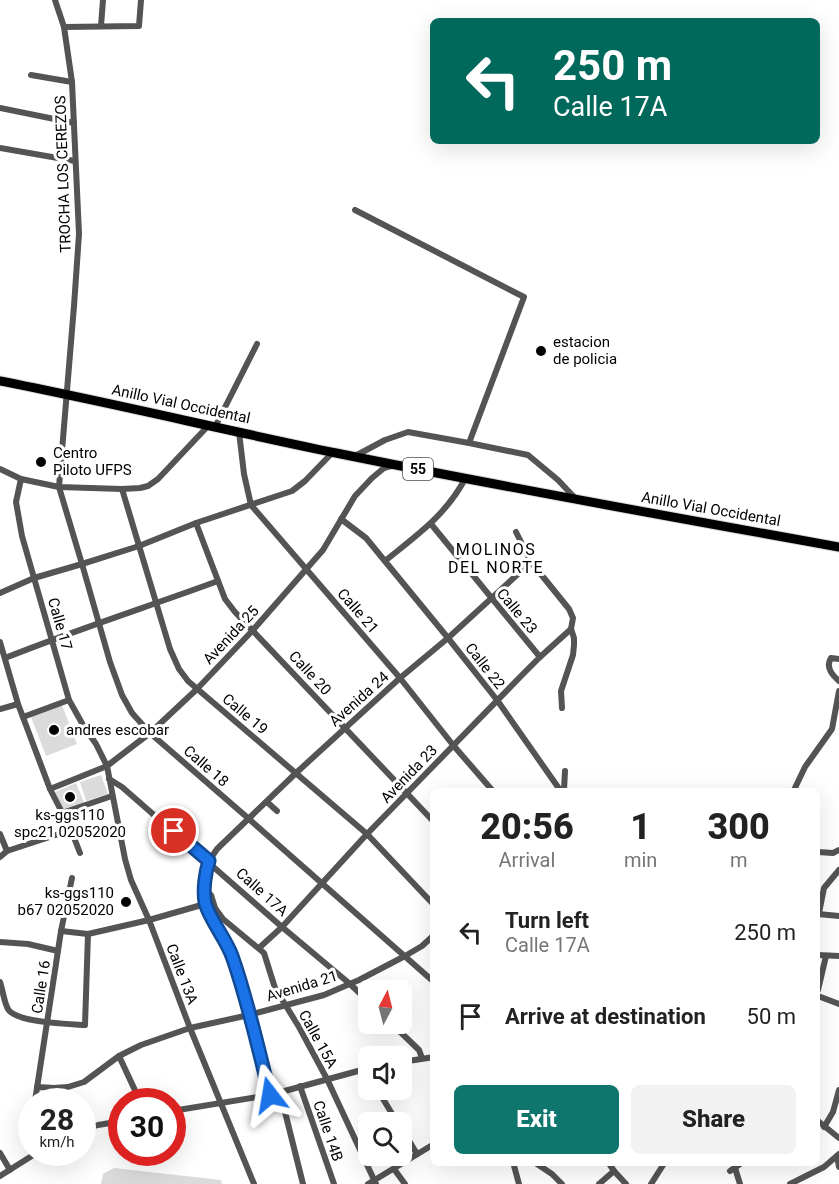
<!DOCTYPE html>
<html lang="en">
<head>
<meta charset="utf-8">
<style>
  :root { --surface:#fff; --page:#f2f2f2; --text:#222; --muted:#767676; --accent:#0f766e }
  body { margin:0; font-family:Roboto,sans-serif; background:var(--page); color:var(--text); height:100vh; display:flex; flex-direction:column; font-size:22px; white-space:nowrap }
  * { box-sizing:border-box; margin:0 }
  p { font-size:20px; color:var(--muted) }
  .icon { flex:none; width:33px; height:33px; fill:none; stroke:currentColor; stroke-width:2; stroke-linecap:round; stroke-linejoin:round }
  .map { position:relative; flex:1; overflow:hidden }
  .side { position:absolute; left:430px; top:788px; width:390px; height:378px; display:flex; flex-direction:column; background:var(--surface); border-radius:9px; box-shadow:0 6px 24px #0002 }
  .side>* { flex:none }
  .banner { position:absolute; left:430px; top:18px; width:390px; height:126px; border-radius:9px; box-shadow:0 6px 24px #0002; background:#00695c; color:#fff; overflow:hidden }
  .needle { width:39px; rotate:7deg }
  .buttons { position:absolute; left:358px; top:980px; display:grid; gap:12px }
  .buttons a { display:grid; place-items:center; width:54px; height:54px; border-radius:9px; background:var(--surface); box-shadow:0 6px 24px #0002; font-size:30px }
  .speed { position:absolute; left:18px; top:1088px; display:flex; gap:12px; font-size:30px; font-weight:700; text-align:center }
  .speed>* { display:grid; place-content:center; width:78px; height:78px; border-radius:50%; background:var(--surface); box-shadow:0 6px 24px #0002; line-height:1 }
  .speed small { font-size:15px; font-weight:400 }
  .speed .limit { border:9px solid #d22; background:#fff; color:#111 }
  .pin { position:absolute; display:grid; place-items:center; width:51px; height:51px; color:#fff; margin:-26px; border:3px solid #fff; border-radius:50%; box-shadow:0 2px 6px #0007 }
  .me { position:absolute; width:66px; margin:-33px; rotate:346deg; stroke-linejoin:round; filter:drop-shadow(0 0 4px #0008) }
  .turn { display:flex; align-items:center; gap:21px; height:126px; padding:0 24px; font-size:27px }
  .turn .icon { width:78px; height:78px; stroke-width:2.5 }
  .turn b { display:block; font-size:42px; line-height:51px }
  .eta { display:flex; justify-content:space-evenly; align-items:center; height:102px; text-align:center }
  .eta b { font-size:36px; font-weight:800; line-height:42px }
  .primary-button { display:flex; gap:12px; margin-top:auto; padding:12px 24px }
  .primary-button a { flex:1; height:69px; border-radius:9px; background:var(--accent); color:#fff; font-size:24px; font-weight:800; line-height:69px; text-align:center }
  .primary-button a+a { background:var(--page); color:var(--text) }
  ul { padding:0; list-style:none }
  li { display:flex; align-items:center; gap:18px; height:84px; padding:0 24px }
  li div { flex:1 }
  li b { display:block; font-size:22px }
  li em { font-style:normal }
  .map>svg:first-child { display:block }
</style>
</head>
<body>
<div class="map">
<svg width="839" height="1184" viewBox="0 0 839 1184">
  <rect width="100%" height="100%" fill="#fff"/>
  <g fill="#dbdbdb">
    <path d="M 62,705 L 77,744 L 46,756 L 31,717 Z"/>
    <path d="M 101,775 L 108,794 L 86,801 L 80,782 Z"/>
    <path d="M 76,783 L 84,802 L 64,811 L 55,792 Z"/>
    <path d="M 114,1168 L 221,1180 L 222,1184 L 101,1184 L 103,1174 Z"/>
  </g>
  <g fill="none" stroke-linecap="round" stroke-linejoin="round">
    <g stroke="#dbdbdb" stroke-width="11">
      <path id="highway" d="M 0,381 C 112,403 224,430 336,453 C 503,487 671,517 839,547"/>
    </g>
    <g stroke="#545454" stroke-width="6">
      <path d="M 55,0 L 64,27 L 72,82 L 79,234 L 74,306 L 59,487 L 82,564 L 110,662 L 122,695 L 132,713 L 150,733 L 249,819 L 434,982"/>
      <path d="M 101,26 L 103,0"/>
      <path d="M 64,27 L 139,26 L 141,0"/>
      <path d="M 31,75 L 72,82"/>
      <path d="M 0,108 L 74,123"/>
      <path d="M 0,148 L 75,161"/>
      <path d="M 355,210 L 524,297 L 469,443"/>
      <path d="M 215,427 L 257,344"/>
      <path d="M 239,432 L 244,474 L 251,505 L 400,678 L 453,745 L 492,790"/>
      <path d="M 355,456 L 385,440 L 408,432 L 469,443 L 528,455 L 558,480 L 575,498"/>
      <path d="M 0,469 L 21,479 L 59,487 L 122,489 L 140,488 L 148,486 L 158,479 L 208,426"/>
      <path d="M 21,479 L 16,502 L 22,536 L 69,700 L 83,725 L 96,744 L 107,766 L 125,859 L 131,880 L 149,920 L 190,1028 L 254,1184"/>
      <path d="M 122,489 L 170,649 L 179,669 L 188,681 L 367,834 L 434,905"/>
      <path d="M 341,519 L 366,538 L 448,638 L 497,700 L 560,790"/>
      <path d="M 196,523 L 225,599 L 235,612 L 434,822"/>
      <path d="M 431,524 L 540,657"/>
      <path d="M 385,561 C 417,535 445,516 465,479"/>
      <path d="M 0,593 L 34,578 L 82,564 L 139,546 L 196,523 L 292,491 L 305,481 L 333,452"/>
      <path d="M 0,642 L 18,704 L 50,789 L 71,830 L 80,853"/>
      <path d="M 5,658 C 75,630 147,607 218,581"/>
      <path d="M 839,659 L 831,658 C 825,667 832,675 839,681"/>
      <path d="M 562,708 L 561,691 L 573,655 L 574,645 L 574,638 L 571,629"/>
      <path d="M 0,709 L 18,704"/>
      <path d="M 23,717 L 69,700"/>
      <path d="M 109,779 L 122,787 L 282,927 L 350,984 L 369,1002"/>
      <path d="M 50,789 L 107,766 L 150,733 L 197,689 L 253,630 L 323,550 L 355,496 L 372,478 L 384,468 L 391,466"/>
      <path d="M 564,790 L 565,771"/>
      <path d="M 794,790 L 805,767 L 832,729 L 839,691"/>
      <path d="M 267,802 L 277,811"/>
      <path d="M 62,813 L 112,796"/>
      <path d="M 0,834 L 7,851"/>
      <path d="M 818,852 L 833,853 L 839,850"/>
      <path d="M 0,857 L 7,851 L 71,830"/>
      <path d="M 205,890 L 211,895 L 215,908 L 223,919 L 264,953 L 275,988 L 299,1027 L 327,1079 L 376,1184"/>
      <path d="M 819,913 L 824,888 L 839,870"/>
      <path d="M 818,914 L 839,916"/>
      <path d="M 61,931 L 88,934 L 149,920 L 205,904"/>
      <path d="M 0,942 L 28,944 L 58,951"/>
      <path d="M 259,948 L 282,927 L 367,834 L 523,674 L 540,657 L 571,629 L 573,618 L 569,609 L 531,562 L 516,532"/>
      <path d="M 818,955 L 839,956"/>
      <path d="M 0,982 C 3,991 4,1002 8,1009 C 16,1023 69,1024 85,1025 L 88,934"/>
      <path d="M 818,990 L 826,956"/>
      <path d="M 818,996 L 839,1004"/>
      <path d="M 391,1023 L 419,1050 L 422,1058"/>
      <path d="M 119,1056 L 140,1101"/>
      <path d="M 402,1062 L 434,1057"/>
      <path d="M 300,1086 L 334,1184"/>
      <path d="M 37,1087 L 54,1088 L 68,1087 L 84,1082 L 119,1056 L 141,1045 L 190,1028 L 249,1015 L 324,995 L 359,980 L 405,956 L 422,946 L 434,935"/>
      <path d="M 377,1089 L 397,1122"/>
      <path d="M 280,1092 L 303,1184"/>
      <path d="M 270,1095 L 249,1015 L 235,965 L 227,944 L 205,904 L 205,890 L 207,867 L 209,861 L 217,849 L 296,773 L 400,678 L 448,638 L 531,562"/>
      <path d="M 35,1101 L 61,931 L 72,878"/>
      <path d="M 172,1111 L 270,1095 L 369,1068"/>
      <path d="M 32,1116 L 30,1122 L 32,1131"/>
      <path d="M 818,1121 L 839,1138"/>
      <path d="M 824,1127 L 833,1112 L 839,1090"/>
      <path d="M 402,1129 L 417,1154"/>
      <path d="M 82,1130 L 98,1125 L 122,1121"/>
      <path d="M 0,1153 L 10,1170"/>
      <path d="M 837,1156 L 839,1167"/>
      <path d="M 513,1162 L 519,1184"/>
      <path d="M 534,1162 L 552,1174 L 562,1184"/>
      <path d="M 608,1162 L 614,1171 L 626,1184"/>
      <path d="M 735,1168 L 740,1184"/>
      <path d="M 394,1169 L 405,1184"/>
      <path d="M 730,1171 L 743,1162"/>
      <path d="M 0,1176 L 38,1152"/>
      <path d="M 368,1184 L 434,1144"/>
      <path d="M 599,1184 L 614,1171"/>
      <path d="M 651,1184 L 665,1162"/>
      <path d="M 790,1184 L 824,1167 L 839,1154"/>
    </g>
    <use href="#highway" stroke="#000" stroke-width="9"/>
  </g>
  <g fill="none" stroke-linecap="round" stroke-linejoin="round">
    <g stroke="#114b97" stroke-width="15">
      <path id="route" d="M 174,831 L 209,861 C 205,873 203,890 205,902 C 208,917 226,939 232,956 C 248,1001 258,1048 270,1095"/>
    </g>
    <use href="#route" stroke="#1a73e8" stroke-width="10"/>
  </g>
  <g fill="#000" stroke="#fff" stroke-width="2">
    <circle cx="541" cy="351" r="6"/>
    <circle cx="41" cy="462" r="6"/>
    <circle cx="54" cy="730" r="6"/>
    <circle cx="70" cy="797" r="6"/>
    <circle cx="126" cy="902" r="6"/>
  </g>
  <g text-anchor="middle" stroke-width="6" stroke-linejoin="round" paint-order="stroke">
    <rect fill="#fff" stroke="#4c4c4c" stroke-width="1.5" x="403" y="458" width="30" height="22" rx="4.5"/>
    <g font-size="14" font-weight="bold" fill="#000">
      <text x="418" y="474">55</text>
    </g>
    <g font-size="15" fill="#000" stroke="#fff">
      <text transform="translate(63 174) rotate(-92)" y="5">TROCHA LOS CEREZOS</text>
      <text transform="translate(181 404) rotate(12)" y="5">Anillo Vial Occidental</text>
      <text transform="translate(711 509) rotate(10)" y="5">Anillo Vial Occidental</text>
      <text transform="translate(358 611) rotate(49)" y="5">Calle 21</text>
      <text transform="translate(517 611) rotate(50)" y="5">Calle 23</text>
      <text transform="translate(60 624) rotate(74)" y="5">Calle 17</text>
      <text transform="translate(231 635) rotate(-47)" y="5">Avenida 25</text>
      <text transform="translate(485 666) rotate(52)" y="5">Calle 22</text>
      <text transform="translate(310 673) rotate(47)" y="5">Calle 20</text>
      <text transform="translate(359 699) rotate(-42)" y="5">Avenida 24</text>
      <text transform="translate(245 714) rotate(40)" y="5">Calle 19</text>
      <text transform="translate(206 766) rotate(41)" y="5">Calle 18</text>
      <text transform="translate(409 774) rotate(-46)" y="5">Avenida 23</text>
      <text transform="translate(262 892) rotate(42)" y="5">Calle 17A</text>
      <text transform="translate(182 974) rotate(69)" y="5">Calle 13A</text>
      <text transform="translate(302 986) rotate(-17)" y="5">Avenida 21</text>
      <text transform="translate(41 987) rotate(-81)" y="5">Calle 16</text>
      <text transform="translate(318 1039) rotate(61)" y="5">Calle 15A</text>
      <text transform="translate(328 1131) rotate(71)" y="5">Calle 14B</text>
    </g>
    <g font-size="15" fill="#000" stroke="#fff" text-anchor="start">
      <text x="553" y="347">estacion<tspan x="553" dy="17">de policia</tspan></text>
      <text x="53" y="458">Centro<tspan x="53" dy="17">Piloto UFPS</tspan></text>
      <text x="66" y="735">andres escobar</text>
      <text x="70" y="820" text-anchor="middle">ks-ggs110<tspan x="70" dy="17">spc21 02052020</tspan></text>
      <text x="114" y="898" text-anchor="end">ks-ggs110<tspan x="114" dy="17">b67 02052020</tspan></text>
    </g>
    <g font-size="16" letter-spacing="1.5" fill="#000" stroke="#fff">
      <text x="496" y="555">MOLINOS<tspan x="496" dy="18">DEL NORTE</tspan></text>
    </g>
  </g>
</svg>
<div class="buttons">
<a><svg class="needle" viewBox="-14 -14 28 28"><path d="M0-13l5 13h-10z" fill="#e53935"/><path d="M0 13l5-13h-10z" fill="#767676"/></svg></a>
<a><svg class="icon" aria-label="sound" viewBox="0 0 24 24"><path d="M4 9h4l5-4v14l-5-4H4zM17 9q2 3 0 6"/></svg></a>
<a><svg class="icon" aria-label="search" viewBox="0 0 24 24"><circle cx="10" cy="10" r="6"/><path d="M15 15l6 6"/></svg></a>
</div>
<div class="speed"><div>28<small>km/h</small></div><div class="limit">30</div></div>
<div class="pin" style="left:174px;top:831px;background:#d93025"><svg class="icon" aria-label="arrive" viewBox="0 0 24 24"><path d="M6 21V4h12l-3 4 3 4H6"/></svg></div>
<svg class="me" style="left:270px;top:1095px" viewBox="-20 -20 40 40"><path d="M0-17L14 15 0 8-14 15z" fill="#1a73e8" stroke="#fff" stroke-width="4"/></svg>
<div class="banner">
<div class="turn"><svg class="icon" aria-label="left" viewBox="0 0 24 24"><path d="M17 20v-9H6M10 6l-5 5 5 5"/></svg><div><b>250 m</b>Calle 17A</div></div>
</div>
<section class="side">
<div class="eta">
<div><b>20:56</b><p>Arrival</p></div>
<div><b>1</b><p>min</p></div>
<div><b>300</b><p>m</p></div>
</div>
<ul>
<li><svg class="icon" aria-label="left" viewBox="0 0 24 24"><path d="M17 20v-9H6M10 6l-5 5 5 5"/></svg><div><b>Turn left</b><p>Calle 17A</p></div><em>250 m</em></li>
<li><svg class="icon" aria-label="arrive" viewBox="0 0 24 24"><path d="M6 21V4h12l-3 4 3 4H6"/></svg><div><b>Arrive at destination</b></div><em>50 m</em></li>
</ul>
<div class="primary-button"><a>Exit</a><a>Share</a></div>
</section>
</div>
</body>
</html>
